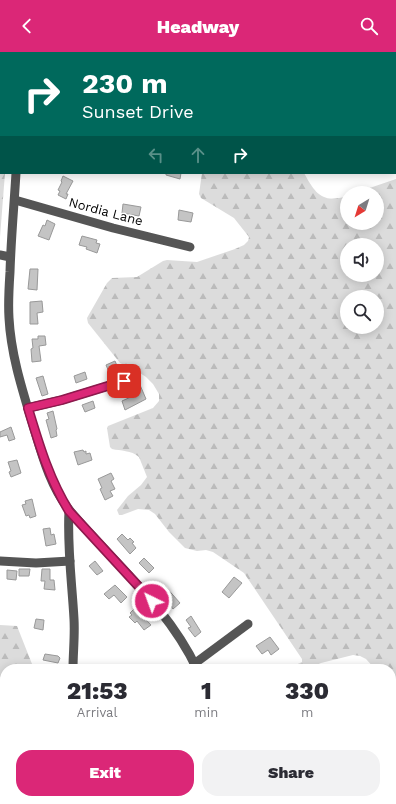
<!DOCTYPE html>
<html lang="en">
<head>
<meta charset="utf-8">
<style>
  :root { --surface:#fff; --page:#f2f2f3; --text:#2b2b33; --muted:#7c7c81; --accent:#db2777 }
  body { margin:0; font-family:"Work Sans",sans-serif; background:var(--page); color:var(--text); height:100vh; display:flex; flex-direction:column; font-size:15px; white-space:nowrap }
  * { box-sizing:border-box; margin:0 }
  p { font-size:13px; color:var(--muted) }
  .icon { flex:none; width:22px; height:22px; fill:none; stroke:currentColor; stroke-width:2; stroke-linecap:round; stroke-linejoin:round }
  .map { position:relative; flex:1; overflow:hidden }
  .drawer { position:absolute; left:0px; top:612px; width:396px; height:140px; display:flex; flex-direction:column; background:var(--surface); border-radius:16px 16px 0 0; box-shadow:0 2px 10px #0003 }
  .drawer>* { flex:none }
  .guide { position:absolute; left:0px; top:0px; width:396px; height:122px; box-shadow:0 2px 10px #0003; background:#00695c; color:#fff; overflow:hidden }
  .needle { width:26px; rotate:218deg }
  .fabs { position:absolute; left:340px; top:134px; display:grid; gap:8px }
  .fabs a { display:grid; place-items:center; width:44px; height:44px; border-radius:50%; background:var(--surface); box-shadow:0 2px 10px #0003; font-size:20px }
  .pin { position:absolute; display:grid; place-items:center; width:34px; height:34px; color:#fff; margin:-17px; border-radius:8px; box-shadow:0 2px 6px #0006 }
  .me { position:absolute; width:44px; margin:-22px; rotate:318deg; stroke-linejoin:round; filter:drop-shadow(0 0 3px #0008) }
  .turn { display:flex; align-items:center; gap:14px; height:84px; padding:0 16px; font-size:18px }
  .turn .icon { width:52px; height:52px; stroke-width:2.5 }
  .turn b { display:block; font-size:28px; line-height:34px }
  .lanes { display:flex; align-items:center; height:38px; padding:0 16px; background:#0003; justify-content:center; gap:20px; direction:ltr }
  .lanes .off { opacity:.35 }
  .eta { display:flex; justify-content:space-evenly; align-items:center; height:68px; text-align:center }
  .eta b { font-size:24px; font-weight:800; line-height:28px }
  .cta { display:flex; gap:8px; margin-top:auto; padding:8px 16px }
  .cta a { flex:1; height:46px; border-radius:16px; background:var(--accent); color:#fff; font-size:16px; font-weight:800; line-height:46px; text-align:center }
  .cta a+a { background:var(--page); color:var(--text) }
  header { display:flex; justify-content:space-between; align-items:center; height:52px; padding:0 16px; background:var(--accent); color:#fff; font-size:18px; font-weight:800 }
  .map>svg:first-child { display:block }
</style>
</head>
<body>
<header><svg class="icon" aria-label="back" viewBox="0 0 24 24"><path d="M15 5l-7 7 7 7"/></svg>Headway<svg class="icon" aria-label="search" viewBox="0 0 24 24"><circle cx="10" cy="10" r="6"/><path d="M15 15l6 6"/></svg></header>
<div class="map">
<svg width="396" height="752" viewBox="0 0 396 752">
  <defs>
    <pattern id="forest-firs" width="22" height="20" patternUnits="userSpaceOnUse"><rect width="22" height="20" fill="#dcdcdc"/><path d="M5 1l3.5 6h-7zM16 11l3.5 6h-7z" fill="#bbb"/></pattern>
    <pattern id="park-crowns" width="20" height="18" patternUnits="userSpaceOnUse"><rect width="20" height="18" fill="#dcdcdc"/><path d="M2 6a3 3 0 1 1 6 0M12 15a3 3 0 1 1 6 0" fill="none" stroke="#bbb"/></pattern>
  </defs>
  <rect width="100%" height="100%" fill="#fff"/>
  <g fill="url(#forest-firs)" fill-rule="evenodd">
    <path d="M 0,58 L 1,121 L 5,121 L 0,185 Z"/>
    <path d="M 202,121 L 304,121 C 315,141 322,152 347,144 L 347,171 L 377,171 L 377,141 L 355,141 L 396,127 L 396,676 L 391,675 L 391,617 L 375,617 L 366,607 L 360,604 L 353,603 L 321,611 L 307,617 L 244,617 L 247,615 C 262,615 289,618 302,610 L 302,607 L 244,521 L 213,500 L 206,498 L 197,499 L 185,496 L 169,480 L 155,462 L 149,458 L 138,457 L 122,463 L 119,463 L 117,458 L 128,444 L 141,433 L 147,425 L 139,405 C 131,398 121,399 112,397 L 110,395 L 107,376 L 108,374 L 153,356 L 159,349 L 159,342 L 153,332 L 146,325 L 137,319 L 120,311 L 88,271 L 87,266 L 107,231 L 112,226 L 137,225 L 163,209 L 167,208 L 197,210 L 235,197 L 244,193 L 248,189 L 249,185 L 234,166 L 201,146 L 199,142 ZM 347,193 L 377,193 L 377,223 L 347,223 ZM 347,245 L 377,245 L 377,275 L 347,275 Z"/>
    <path d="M 0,573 L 17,574 L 34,617 L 5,617 L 5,626 L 0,625 Z"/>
    <path d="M 255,747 L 294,747 L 314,752 L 256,752 Z"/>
  </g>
  <path fill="url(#park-crowns)" d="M 0,723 L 5,726 L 5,747 L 60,747 L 74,752 L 0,752 Z"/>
  <g fill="#c4c4c4" stroke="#999">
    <path d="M 166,121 L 181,121 L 180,127 L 166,123 Z"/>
    <path d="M 63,124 L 73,129 L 66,142 L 68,142 L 66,147 L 58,143 L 60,139 L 58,138 L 62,130 L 61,129 Z"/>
    <path d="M 123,152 L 141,155 L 139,164 L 122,161 Z"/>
    <path d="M 179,158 L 193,161 L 191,170 L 178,168 Z"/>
    <path d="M 47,168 L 55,172 L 49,188 L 38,184 L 43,173 L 45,174 Z"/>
    <path d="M 82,184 L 97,188 L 96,191 L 100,192 L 97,201 L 86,197 L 87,195 L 79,193 Z"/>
    <path d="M 30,217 L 38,217 L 37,238 L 28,237 Z"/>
    <path d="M 42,249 L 43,260 L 37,261 L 38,272 L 30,272 L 30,250 Z"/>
    <path d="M 38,284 L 45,284 L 46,293 L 39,294 L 41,309 L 32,310 L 31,297 L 33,296 L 32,287 L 38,287 Z"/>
    <path d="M 115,309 L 118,316 L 109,320 L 106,313 Z"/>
    <path d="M 85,320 L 87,327 L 76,331 L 74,324 Z"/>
    <path d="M 43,324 L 48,342 L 42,344 L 36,326 Z"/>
    <path d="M 140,333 L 146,347 L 125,358 L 122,349 L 133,344 L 130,337 Z"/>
    <path d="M 93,349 L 95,356 L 85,360 L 82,353 Z"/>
    <path d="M 53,359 L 57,377 L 56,378 L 57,384 L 51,386 L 46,368 L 49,367 L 47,361 Z"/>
    <path d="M 11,375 L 15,387 L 9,389 L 7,383 L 0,385 L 0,380 Z"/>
    <path d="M 83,398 L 84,400 L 86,399 L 86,402 L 90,401 L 92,408 L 78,413 L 74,400 Z"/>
    <path d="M 17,408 L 21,421 L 11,425 L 9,420 L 11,419 L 8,410 Z"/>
    <path d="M 111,421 L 114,427 L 111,429 L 115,437 L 110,439 L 113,444 L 105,448 L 100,437 L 102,436 L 98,427 Z"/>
    <path d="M 32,447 L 36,464 L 30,466 L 29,463 L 26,464 L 22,453 L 26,452 L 25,449 Z"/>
    <path d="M 50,476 L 51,483 L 54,482 L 56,492 L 46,494 L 43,477 Z"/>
    <path d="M 122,482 L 128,488 L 130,486 L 134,490 L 132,491 L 136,496 L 130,502 L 117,487 Z"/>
    <path d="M 144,506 L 154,516 L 149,521 L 139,511 Z"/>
    <path d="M 95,509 L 103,519 L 97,523 L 89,514 Z"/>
    <path d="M 19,517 L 30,517 L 29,524 L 19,524 Z"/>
    <path d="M 42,517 L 50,517 L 50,528 L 54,528 L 55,538 L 44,537 L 45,529 L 41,529 Z"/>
    <path d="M 7,518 L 17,519 L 16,528 L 7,527 Z"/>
    <path d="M 234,525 L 242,531 L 229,546 L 222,540 Z"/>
    <path d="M 115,533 L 127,545 L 121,551 L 114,543 L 109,547 L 104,542 Z"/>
    <path d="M 165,534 L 180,551 L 173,557 L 159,539 Z"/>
    <path d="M 135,556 L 151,573 L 144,578 L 137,569 L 135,571 L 129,565 L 132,563 L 130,561 Z"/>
    <path d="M 191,564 L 201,580 L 195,585 L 188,576 L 191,575 L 186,568 Z"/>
    <path d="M 36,567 L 44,568 L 43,578 L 34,576 Z"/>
    <path d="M 270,585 L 279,597 L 271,603 L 268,598 L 262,602 L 256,594 Z"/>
    <path d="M 45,602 L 58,604 L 60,606 L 58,611 L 43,608 Z"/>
    <path d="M 391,727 L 396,727 L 396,739 L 391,738 Z"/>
    <path d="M 121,747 L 138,747 L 136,752 L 121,748 Z"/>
  </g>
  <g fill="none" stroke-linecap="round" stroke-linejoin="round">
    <g stroke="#555" stroke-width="9">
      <path d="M 24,1 L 24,0"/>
      <path d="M 89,1 L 89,0"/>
      <path d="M 16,121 C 14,154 11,187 10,220 C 9,235 8,251 9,266 C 11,305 24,343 35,380 C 43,407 52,438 71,460 C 114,511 168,555 197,617"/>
      <path d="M 15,148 L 113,176 L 190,195"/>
      <path d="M 0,203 L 10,205"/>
      <path d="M 28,356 L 62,348 L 124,329"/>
      <path d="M 69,459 C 67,495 72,531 74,567 C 75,584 73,601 73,617"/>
      <path d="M 0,509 L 36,511 L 70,509"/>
      <path d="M 194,612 L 248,572"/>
      <path d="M 0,660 L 5,661"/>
      <path d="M 246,747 L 248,752"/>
      <path d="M 332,747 L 352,752"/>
    </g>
  </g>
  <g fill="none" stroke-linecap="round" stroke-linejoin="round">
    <g stroke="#8e194d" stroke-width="10">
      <path id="route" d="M 124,329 L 62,348 L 28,356 C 39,392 49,427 69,459 L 152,549"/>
    </g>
    <use href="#route" stroke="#db2777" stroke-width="7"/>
  </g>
  <g text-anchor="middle" stroke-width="3" stroke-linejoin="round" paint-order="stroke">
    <g font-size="13" fill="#000" stroke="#fff">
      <text transform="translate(106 159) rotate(15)" y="5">Nordia Lane</text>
    </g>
  </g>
</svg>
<div class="fabs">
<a><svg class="needle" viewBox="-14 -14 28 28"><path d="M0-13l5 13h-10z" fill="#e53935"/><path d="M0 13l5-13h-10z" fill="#7c7c81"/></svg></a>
<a><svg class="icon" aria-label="sound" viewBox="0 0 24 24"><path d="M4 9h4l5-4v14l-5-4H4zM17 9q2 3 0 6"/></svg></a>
<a><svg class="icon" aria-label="search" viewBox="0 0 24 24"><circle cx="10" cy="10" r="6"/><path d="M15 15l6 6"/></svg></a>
</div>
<div class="pin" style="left:124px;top:329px;background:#d93025"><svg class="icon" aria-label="arrive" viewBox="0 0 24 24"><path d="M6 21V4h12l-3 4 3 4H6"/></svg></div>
<svg class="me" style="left:152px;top:549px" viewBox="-20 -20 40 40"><circle r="17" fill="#db2777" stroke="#fff" stroke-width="3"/><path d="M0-11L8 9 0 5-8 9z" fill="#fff"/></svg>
<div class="guide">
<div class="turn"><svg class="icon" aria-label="right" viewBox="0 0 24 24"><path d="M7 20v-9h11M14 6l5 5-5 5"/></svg><div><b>230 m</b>Sunset Drive</div></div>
<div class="lanes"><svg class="icon off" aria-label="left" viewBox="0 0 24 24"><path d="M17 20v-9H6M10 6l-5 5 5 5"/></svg><svg class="icon off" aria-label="ahead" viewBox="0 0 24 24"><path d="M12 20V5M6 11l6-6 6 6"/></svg><svg class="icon" aria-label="right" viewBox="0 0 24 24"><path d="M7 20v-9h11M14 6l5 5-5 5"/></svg></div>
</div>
<section class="drawer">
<div class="eta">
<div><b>21:53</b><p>Arrival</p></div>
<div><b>1</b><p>min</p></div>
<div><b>330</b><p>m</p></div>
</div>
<div class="cta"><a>Exit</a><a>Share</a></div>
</section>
</div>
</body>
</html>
